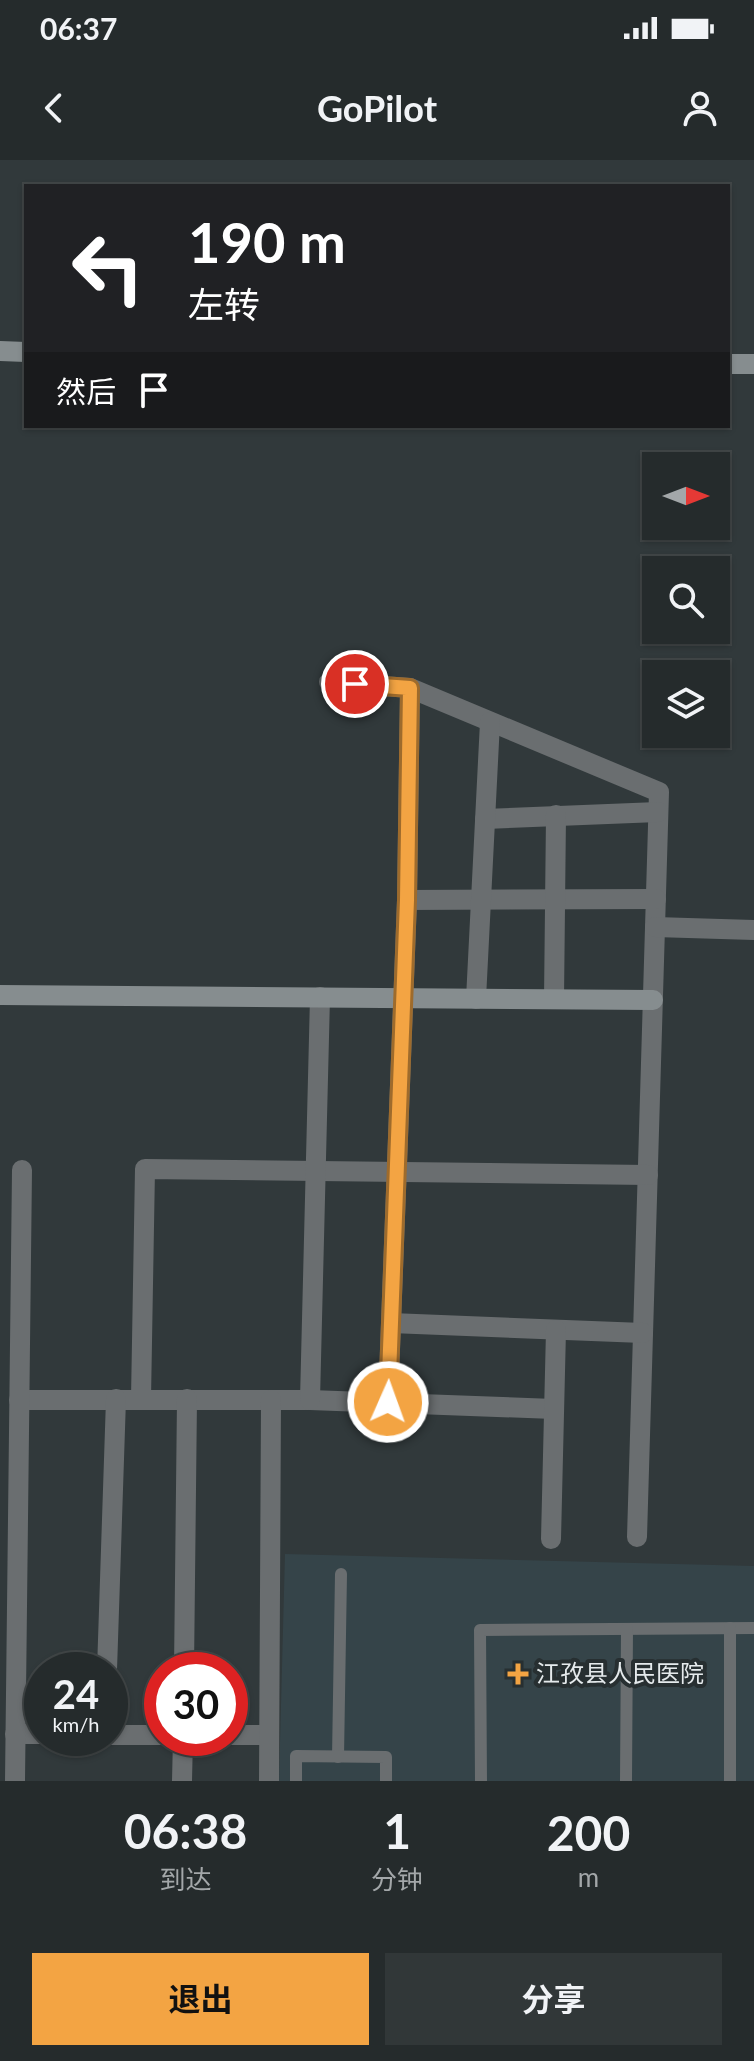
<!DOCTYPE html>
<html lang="zh">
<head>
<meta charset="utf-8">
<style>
  :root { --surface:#252b2c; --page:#313738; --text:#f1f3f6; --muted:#a3a7a9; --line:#424748; --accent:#f3a443 }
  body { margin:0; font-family:Lato,"Noto Sans SC",sans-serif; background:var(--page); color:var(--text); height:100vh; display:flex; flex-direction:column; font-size:30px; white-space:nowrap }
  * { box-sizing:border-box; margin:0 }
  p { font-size:26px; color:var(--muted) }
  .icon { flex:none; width:44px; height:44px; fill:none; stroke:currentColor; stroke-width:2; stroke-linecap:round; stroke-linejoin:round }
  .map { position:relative; height:1621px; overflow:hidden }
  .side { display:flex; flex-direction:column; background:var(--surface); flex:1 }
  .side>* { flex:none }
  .banner { position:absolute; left:24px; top:24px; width:706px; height:244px; border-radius:0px; box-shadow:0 2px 6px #0004,0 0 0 2px var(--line); background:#202124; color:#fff; overflow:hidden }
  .needle { width:52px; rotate:90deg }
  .controls { position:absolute; left:642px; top:292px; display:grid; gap:16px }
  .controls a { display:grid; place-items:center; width:88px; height:88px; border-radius:0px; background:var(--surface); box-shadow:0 2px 6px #0004,0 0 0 2px var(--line); font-size:40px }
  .speed { position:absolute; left:24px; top:1492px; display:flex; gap:16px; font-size:40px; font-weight:700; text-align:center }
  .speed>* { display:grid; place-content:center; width:104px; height:104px; border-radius:50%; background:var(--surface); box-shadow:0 2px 6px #0004,0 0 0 2px var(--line); line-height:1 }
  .speed small { font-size:20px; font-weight:400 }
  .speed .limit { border:12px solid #d22; background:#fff; color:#111 }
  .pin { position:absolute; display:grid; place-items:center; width:68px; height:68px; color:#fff; margin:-34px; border:4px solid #fff; border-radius:50%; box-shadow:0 2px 8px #0007 }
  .me { position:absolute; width:88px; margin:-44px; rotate:2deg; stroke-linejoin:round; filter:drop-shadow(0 0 6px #0008) }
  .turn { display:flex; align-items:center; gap:28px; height:168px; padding:0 32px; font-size:36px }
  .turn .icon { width:104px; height:104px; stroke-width:2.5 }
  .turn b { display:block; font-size:56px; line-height:68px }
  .then { display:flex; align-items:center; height:76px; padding:0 32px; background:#0003; gap:16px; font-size:30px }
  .eta { display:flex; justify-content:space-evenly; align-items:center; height:136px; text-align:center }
  .eta b { font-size:48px; font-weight:700; line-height:56px }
  .button { display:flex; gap:16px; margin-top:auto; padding:16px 32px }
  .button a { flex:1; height:92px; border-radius:0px; background:var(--accent); color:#111; font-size:32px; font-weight:700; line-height:92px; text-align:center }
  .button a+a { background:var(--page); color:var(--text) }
  .status { display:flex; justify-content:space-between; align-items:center; height:56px; padding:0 40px; background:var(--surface); direction:ltr }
  .status svg { height:22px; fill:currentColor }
  header { display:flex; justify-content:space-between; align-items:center; height:104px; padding:0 32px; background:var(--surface); font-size:36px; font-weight:700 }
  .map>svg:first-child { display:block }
</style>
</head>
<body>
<div class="status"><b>06:37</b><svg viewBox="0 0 49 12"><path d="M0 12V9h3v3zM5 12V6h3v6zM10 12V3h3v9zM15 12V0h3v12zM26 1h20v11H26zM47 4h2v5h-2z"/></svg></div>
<header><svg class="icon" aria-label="back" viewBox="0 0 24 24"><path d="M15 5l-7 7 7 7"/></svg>GoPilot<svg class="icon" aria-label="person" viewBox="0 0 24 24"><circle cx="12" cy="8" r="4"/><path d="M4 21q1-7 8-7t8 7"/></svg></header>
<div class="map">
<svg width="754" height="1621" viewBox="0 0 754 1621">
  <rect width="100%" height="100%" fill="#31393b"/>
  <path fill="#354449" d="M 285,1394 L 754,1406 L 754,1621 L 279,1621 Z"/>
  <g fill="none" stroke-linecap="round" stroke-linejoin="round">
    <g stroke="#6a6e70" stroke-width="12">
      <path d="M 338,1597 L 341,1414"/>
      <path d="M 296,1621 L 296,1596 L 386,1597 L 386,1621"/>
      <path d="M 481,1621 L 480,1470 L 754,1468"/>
      <path d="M 626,1621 L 627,1469"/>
      <path d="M 730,1621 L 730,1468"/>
    </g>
    <g stroke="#6a6e70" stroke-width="20">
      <path d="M 329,522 L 410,528 L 659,632 L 637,1377"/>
      <path d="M 485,659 L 658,652"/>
      <path d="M 407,740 L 656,739"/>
      <path d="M 655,767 L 754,770"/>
      <path d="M 476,839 L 490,562"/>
      <path d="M 554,839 L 556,655"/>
      <path d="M 391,1163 L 643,1173"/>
      <path d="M 141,1239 L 145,1009 L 648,1015"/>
      <path d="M 19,1240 L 310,1240 L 554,1249"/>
      <path d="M 310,1240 L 320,837"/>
      <path d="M 388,1242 L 407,740 L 410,528"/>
      <path d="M 551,1379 L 556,1170"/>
      <path d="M 107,1510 L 116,1239"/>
      <path d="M 184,1510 L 187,1239"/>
      <path d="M 15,1574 L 42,1574"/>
      <path d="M 110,1575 L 162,1575"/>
      <path d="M 230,1575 L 269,1575"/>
      <path d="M 15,1621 L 22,1010"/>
      <path d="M 182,1621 L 183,1578"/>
      <path d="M 269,1621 L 271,1240"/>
    </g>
    <g stroke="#868d8f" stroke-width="20">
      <path d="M 0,191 L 26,192"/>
      <path d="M 728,204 L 754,204"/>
      <path d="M 0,835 L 653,840"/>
    </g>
  </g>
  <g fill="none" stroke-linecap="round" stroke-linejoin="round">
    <g stroke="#9e6b2c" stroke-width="20">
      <path id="route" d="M 355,524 L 410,528 L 407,740 L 388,1242"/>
    </g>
    <use href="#route" stroke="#f3a443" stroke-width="14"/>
  </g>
  <path fill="#f3a443" stroke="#272f31" stroke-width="3" d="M514 1502h8v8h8v8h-8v8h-8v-8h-8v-8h8z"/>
  <g text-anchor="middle" stroke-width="8" stroke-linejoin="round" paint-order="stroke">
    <g font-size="24" fill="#e5eaec" stroke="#272f31" text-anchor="start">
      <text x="536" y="1522">江孜县人民医院</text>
    </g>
  </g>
</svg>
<div class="controls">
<a><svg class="needle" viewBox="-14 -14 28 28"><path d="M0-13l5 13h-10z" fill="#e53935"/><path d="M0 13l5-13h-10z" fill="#a3a7a9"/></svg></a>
<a><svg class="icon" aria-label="search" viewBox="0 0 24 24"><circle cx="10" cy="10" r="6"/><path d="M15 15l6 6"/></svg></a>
<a><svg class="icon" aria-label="layers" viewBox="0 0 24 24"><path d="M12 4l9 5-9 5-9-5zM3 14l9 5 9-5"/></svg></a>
</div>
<div class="speed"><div>24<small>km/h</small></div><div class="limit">30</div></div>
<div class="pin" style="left:355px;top:524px;background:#d93025"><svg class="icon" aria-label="arrive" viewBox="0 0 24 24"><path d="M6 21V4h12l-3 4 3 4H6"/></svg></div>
<svg class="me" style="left:388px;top:1242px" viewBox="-20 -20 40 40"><circle r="17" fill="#f3a443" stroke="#fff" stroke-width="3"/><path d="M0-11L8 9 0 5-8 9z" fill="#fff"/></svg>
<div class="banner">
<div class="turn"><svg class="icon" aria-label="left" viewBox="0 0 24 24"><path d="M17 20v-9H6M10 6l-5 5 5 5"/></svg><div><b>190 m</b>左转</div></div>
<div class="then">然后<svg class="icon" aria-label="arrive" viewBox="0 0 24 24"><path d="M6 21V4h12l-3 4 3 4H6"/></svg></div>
</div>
</div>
<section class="side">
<div class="eta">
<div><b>06:38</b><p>到达</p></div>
<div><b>1</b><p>分钟</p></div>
<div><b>200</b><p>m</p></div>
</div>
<div class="button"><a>退出</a><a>分享</a></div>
</section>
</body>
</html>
